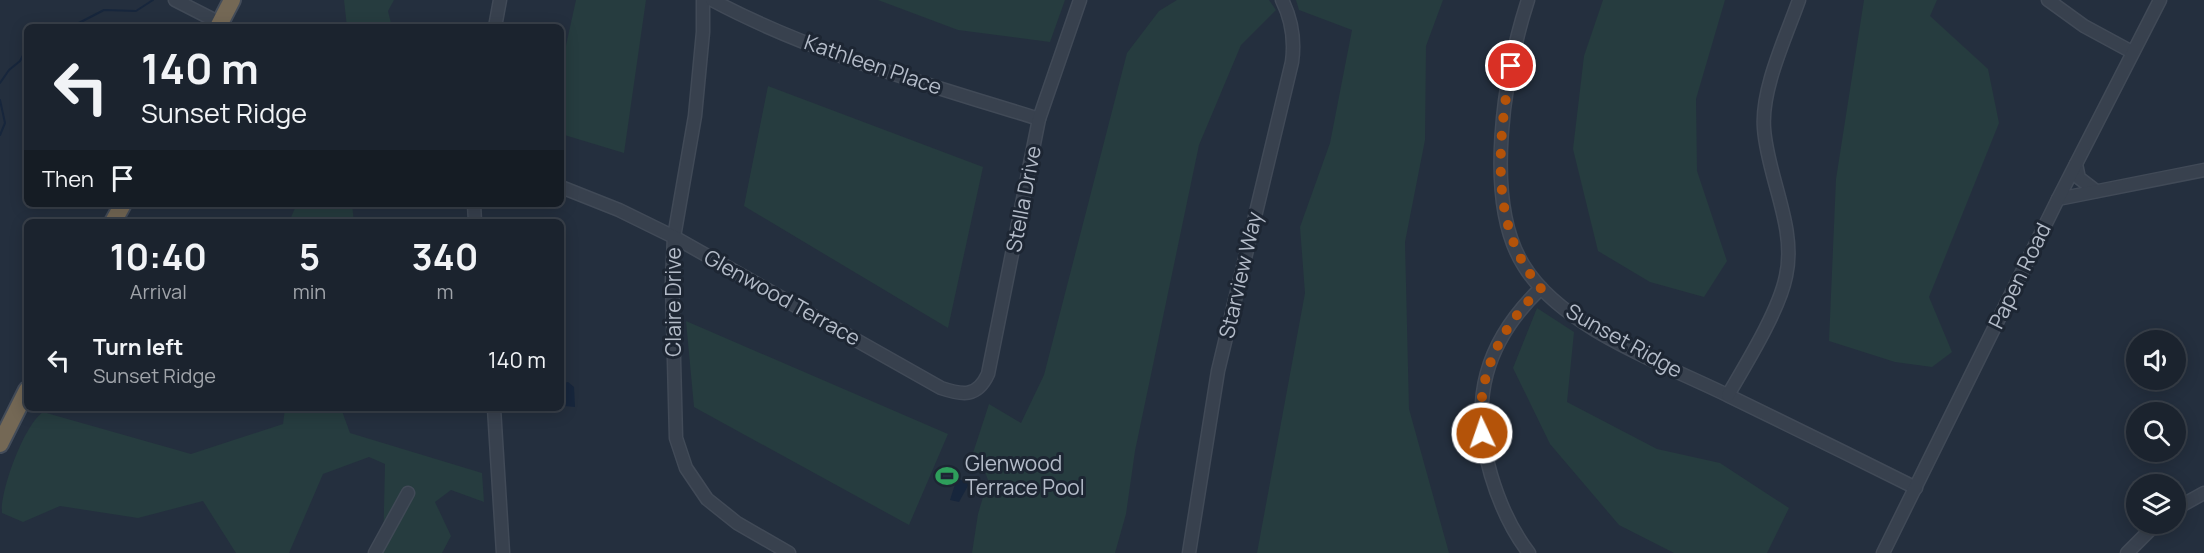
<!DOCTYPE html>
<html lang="en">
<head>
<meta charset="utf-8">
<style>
  :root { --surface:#1b232e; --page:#282f3a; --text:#f1f3f6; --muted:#a0a4aa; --line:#39404a }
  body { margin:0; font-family:Manrope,sans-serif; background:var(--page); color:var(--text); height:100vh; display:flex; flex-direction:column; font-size:22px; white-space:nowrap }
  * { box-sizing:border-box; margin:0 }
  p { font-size:20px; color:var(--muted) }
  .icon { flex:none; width:33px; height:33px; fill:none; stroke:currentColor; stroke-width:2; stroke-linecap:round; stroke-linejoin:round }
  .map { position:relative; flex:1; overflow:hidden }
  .drawer { position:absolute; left:24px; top:219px; width:540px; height:192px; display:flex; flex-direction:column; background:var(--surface); border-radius:9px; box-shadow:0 3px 15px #0003,0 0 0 2px var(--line) }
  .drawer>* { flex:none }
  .guide { position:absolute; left:24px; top:24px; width:540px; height:183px; border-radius:9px; box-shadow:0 3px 15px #0003,0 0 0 2px var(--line); background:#1b232e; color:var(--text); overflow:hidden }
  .buttons { position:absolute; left:2126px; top:330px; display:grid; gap:12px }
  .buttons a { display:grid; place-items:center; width:60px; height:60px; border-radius:50%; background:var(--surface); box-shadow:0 3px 15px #0003,0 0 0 2px var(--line); font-size:30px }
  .pin { position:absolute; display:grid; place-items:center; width:51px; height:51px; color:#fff; margin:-26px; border:3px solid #fff; border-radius:50%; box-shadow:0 2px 6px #0007 }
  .me { position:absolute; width:66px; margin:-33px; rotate:357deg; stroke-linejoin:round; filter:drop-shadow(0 0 4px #0008) }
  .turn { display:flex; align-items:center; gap:21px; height:126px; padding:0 18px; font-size:27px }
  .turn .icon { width:78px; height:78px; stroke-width:2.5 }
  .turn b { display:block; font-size:42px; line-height:51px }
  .then { display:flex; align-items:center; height:57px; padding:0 18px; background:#0003; gap:12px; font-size:22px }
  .eta { display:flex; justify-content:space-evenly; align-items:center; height:102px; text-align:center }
  .eta b { font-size:36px; font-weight:700; line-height:42px }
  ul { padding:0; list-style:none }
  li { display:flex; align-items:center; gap:18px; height:78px; padding:0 18px }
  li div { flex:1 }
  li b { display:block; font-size:22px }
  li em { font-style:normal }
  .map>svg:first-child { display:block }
</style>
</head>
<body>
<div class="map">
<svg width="2204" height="553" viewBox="0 0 2204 553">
  <rect width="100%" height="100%" fill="#242f3e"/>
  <g fill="#263c3f">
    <path d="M 344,0 L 394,0 L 388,11 L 392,27 L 347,27 Z"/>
    <path d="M 576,0 L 646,0 L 624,153 L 561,134 L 561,68 Z"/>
    <path d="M 878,0 L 1065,0 L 1050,42 L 958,30 Z"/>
    <path d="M 1177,0 L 1269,0 L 1276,10 L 1241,45 L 1199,145 L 1135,451 L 1126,514 L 1115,553 L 972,553 L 978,514 L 988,480 L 982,464 L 972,456 L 989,404 L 1021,423 L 1044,375 L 1127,53 L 1159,11 Z"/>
    <path d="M 1296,0 L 1443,0 L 1426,46 L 1425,140 L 1405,242 L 1409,409 L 1449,553 L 1257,553 L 1305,293 L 1300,227 L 1330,143 L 1352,30 L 1299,10 Z"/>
    <path d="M 1603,0 L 1725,0 L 1696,99 L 1697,171 L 1727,261 L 1704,297 L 1650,282 L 1598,251 L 1573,149 L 1584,56 Z"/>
    <path d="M 1864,0 L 1937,0 L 1930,16 L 1988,69 L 1999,123 L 1929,297 L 1952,352 L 1932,367 L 1895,362 L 1829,341 L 1836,179 Z"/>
    <path d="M 768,86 L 983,167 L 948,328 L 744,206 Z"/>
    <path d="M 292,204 L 352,204 L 354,222 L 289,222 L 295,208 Z"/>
    <path d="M 1537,308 L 1574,332 L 1567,402 L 1657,449 L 1720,463 L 1789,508 L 1767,553 L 1674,553 L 1619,525 L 1550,444 L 1513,368 Z"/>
    <path d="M 686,321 L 948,434 L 909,525 L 694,407 Z"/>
    <path d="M 285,408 L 347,408 L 342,411 L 350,433 L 482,473 L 484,502 L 451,490 L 435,502 L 451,536 L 442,553 L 383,553 L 385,464 L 369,457 L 323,474 L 289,553 L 236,553 L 203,501 L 138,518 L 60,506 L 23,522 L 2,513 C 0,491 24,425 43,412 L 191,454 L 283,424 Z"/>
  </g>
  <g fill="#17263c">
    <path d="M 568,382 L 574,387 L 575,407 L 565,406 L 561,399 L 561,384 Z"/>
    <path d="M 957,478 L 969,484 L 959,502 L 950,500 Z"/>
  </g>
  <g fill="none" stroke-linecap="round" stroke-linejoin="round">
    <g stroke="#17263c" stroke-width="2">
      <path d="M 71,27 L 104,10 L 136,11 L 153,0"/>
      <path d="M 0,83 L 9,70 L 20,61 L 27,48"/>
      <path d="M 0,100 L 5,123 L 0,135"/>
    </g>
    <g stroke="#414a57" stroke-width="15">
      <g id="minor">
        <path d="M 175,0 L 220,23"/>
        <path d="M 703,0 L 703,32 L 695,116 L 674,237 L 672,282 L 676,438 L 686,468 L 707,499 L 737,523 L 789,553"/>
        <path d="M 712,0 C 815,55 928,84 1039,119"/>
        <path d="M 1528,0 C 1505,71 1482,200 1524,266 C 1562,328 1664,364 1729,396 C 1791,426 1854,457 1916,488"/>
        <path d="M 2048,0 L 2084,26 L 2132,52"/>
        <path d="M 495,27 L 500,0"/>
        <path d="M 2076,164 L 2079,178 L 2096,191"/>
        <path d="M 561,187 L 619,210 L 674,237 L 941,388 C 962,395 977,398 988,374 L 1039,119 L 1080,0"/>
        <path d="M 2058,199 L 2204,170"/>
        <path d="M 474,204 L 475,222"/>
        <path d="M 1728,395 C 1746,364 1779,311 1786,276 C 1797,227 1767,176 1764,128 C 1761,89 1786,37 1799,0"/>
        <path d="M 494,408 L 503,553"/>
        <path d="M 2175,509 L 2204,493"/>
        <path d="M 375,553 L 408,493"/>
        <path d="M 1189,553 L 1218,371 L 1292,62 C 1295,40 1292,20 1282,0"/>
        <path d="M 1529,553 C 1512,531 1499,502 1491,475 C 1469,400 1485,342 1541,288"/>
        <path d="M 1883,553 L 2058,199 L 2160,0"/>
        <path d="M 2127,553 L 2156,524"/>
      </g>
    </g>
    <g stroke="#434c59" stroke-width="20">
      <g id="highway">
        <path d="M 218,27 L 232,0"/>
        <path d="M 113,222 L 123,204"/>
        <path d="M 0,444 L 27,390"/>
      </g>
    </g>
    <use href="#minor" stroke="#38414e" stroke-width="12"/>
    <use href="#highway" stroke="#746855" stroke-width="16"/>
  </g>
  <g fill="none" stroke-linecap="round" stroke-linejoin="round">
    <path stroke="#b45309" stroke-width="10" stroke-dasharray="0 18" d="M 1482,433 C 1475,377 1501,327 1541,288 C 1488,228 1498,140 1511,66"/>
  </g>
  <defs>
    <g id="stadium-bare" transform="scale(1.8)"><path d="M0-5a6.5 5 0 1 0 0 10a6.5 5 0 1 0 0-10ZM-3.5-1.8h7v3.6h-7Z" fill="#2e9e5b" stroke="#1d2633" stroke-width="2.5" paint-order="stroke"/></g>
  </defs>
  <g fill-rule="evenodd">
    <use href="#stadium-bare" x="947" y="476"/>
  </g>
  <g text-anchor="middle" stroke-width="6" stroke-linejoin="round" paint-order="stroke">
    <g font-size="21" fill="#b4bcc9" stroke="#1d2633">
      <text transform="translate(873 65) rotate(19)" y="7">Kathleen Place</text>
      <text transform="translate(1024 199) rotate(-79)" y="7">Stella Drive</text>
      <text transform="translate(1241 275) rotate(-77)" y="7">Starview Way</text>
      <text transform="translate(2020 276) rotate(-64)" y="7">Papen Road</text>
      <text transform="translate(782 298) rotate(29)" y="7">Glenwood Terrace</text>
      <text transform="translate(674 302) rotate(-90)" y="7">Claire Drive</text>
      <text transform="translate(1624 341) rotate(29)" y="7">Sunset Ridge</text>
    </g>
    <g font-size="21" fill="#b4bcc9" stroke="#1d2633" text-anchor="start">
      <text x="965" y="471">Glenwood<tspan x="965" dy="24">Terrace Pool</tspan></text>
    </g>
  </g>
</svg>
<div class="buttons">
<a><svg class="icon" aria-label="sound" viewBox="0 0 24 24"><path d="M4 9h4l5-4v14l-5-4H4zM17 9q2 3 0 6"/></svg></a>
<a><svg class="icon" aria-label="search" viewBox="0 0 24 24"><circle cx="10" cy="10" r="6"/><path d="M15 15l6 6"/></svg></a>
<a><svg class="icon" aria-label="layers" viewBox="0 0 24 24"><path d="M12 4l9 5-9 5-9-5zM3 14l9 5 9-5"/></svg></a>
</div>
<div class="pin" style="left:1511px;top:66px;background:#d93025"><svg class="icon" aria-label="arrive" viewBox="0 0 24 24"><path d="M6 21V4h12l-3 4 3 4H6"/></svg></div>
<svg class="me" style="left:1482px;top:433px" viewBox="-20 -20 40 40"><circle r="17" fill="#b45309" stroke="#fff" stroke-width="3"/><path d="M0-11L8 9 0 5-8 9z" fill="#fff"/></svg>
<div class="guide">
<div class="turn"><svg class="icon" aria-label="left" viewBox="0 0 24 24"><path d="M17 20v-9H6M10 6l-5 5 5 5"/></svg><div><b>140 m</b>Sunset Ridge</div></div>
<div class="then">Then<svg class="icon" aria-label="arrive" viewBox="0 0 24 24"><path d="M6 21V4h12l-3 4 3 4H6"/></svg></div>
</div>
<section class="drawer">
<div class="eta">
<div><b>10:40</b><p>Arrival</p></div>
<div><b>5</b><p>min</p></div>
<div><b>340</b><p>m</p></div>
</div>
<ul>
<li><svg class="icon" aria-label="left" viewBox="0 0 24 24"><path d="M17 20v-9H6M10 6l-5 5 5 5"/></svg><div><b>Turn left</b><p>Sunset Ridge</p></div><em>140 m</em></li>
</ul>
</section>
</div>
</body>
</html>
